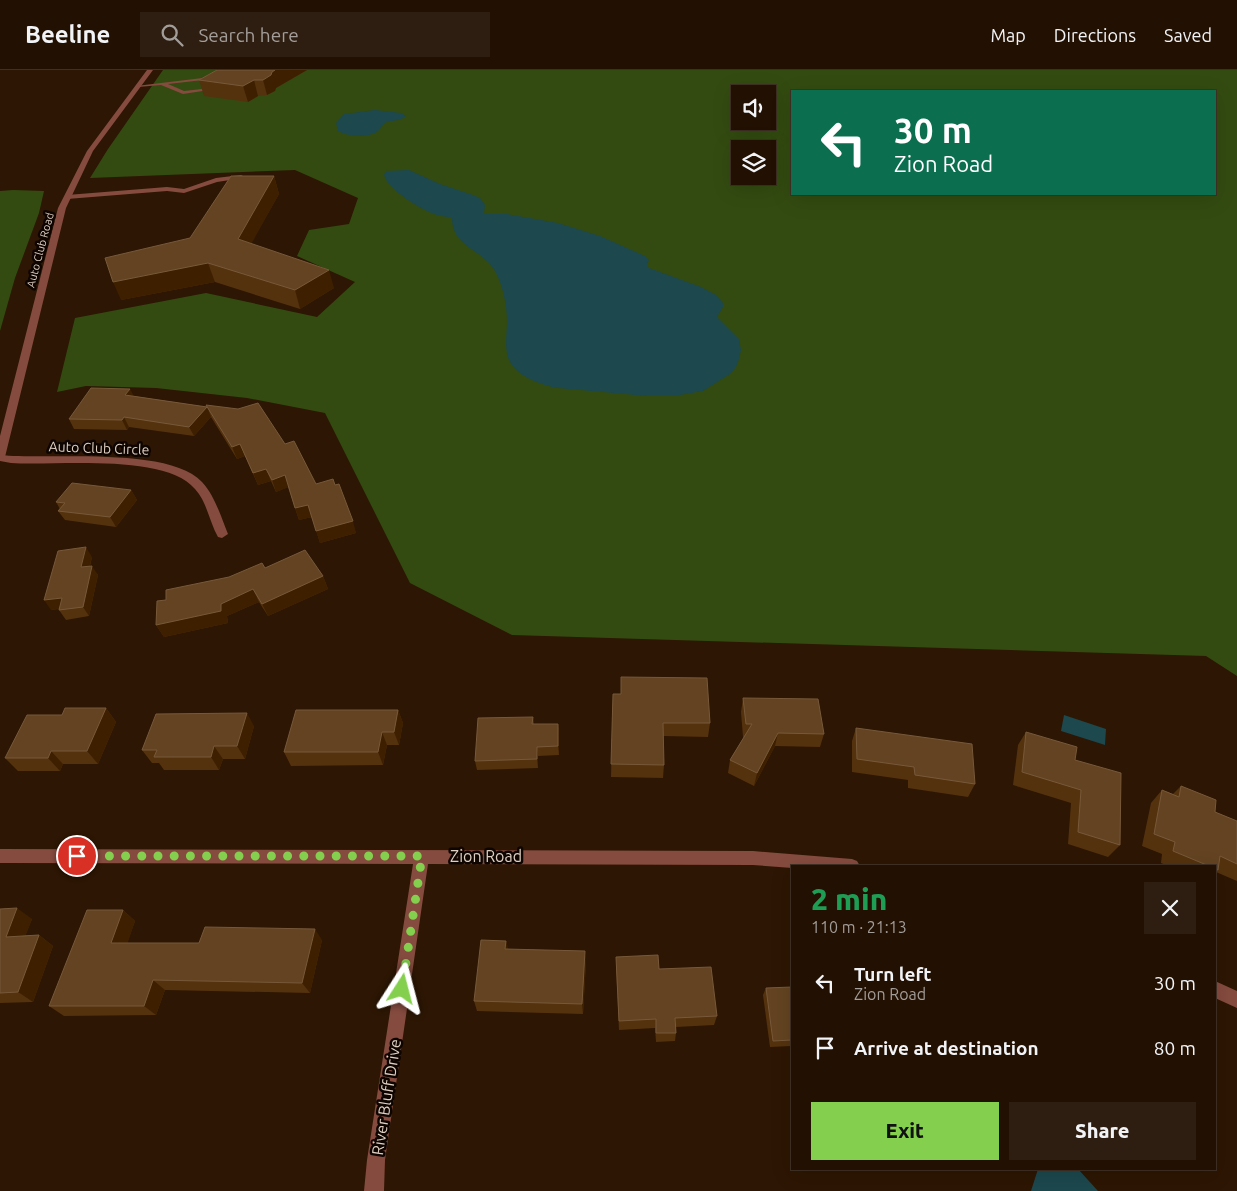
<!DOCTYPE html>
<html lang="en">
<head>
<meta charset="utf-8">
<style>
  :root { --surface:#221002; --page:#2e1e11; --text:#f1f3f6; --muted:#a29d99; --line:#3f3024; --accent:#84cf4d }
  body { margin:0; font-family:Ubuntu,sans-serif; background:var(--page); color:var(--text); height:100vh; display:flex; flex-direction:column; font-size:19px; white-space:nowrap }
  * { box-sizing:border-box; margin:0 }
  p { font-size:16px; color:var(--muted) }
  .icon { flex:none; width:28px; height:28px; fill:none; stroke:currentColor; stroke-width:2; stroke-linecap:round; stroke-linejoin:round }
  .map { position:relative; flex:1; overflow:hidden }
  .side { position:absolute; left:791px; top:795px; width:425px; height:305px; display:flex; flex-direction:column; background:var(--surface); border-radius:0px; box-shadow:0 5px 20px #0002,0 0 0 1px var(--line) }
  .side>* { flex:none }
  .top-card { position:absolute; left:791px; top:20px; width:425px; height:105px; border-radius:0px; box-shadow:0 5px 20px #0002,0 0 0 1px var(--line); background:#0b6e4f; color:#fff; overflow:hidden }
  .tools { position:absolute; left:731px; top:15px; display:grid; gap:10px }
  .tools a { display:grid; place-items:center; width:45px; height:45px; border-radius:0px; background:var(--surface); box-shadow:0 5px 20px #0002,0 0 0 1px var(--line); font-size:25px }
  .pin { position:absolute; display:grid; place-items:center; width:42px; height:42px; color:#fff; margin:-21px; border:2px solid #fff; border-radius:50%; box-shadow:0 1px 5px #0007 }
  .me { position:absolute; width:55px; margin:-28px; rotate:9deg; stroke-linejoin:round; filter:drop-shadow(0 0 4px #0008) }
  .turn { display:flex; align-items:center; gap:18px; height:105px; padding:0 20px; font-size:22px }
  .turn .icon { width:65px; height:65px; stroke-width:2.5 }
  .turn b { display:block; font-size:35px; line-height:42px }
  .round { display:grid; place-items:center; flex:none; width:52px; height:52px; border-radius:0px; background:var(--page) }
  .head { display:flex; align-items:center; justify-content:space-between; height:85px; padding:0 20px }
  h1 { font-size:30px; font-weight:800; line-height:38px; color:#1e9e55 }
  .primary-button { display:flex; gap:10px; margin-top:auto; padding:10px 20px }
  .primary-button a { flex:1; height:58px; border-radius:0px; background:var(--accent); color:#111; font-size:20px; font-weight:800; line-height:58px; text-align:center }
  .primary-button a+a { background:var(--page); color:var(--text) }
  ul { padding:0; list-style:none }
  li { display:flex; align-items:center; gap:15px; height:65px; padding:0 20px }
  li div { flex:1 }
  li b { display:block; font-size:19px }
  li em { font-style:normal }
  header { display:flex; align-items:center; gap:30px; box-sizing:border-box; height:70px; padding:0 25px; background:var(--surface); border-bottom:1px solid var(--line) }
  header strong { font-size:24px }
  nav { display:flex; gap:28px; margin-inline-start:auto; font-size:18px }
  .search { width:350px; height:45px; background:var(--page); display:flex; align-items:center; gap:12px; box-sizing:border-box; padding:0 18px; border-radius:0px; color:var(--muted); font-size:19px }
  .map>svg:first-child { display:block }
</style>
</head>
<body>
<header>
<strong>Beeline</strong>
<div class="search"><svg class="icon" aria-label="search" viewBox="0 0 24 24"><circle cx="10" cy="10" r="6"/><path d="M15 15l6 6"/></svg>Search here</div>
<nav><a>Map</a><a>Directions</a><a>Saved</a></nav>
</header>
<div class="map">
<svg width="1237" height="1121" viewBox="0 0 1237 1121">
  <rect width="100%" height="100%" fill="#2d1603"/>
  <g fill="#334b11" fill-rule="evenodd">
    <path d="M 163,0 L 1237,0 L 1237,606 L 1206,586 L 512,565 L 410,513 L 325,343 L 247,328 L 156,318 L 86,316 L 57,322 L 75,248 L 206,223 L 317,247 L 355,212 L 297,186 L 309,160 L 349,154 L 358,128 L 295,100 L 90,108 L 108,79 ZM 792,21 L 1215,21 L 1215,124 L 792,124 ZM 740,24 L 768,24 L 768,51 L 740,51 ZM 740,79 L 768,79 L 768,106 L 740,106 Z"/>
    <path d="M 13,120 L 44,121 L 39,143 L 15,208 L 0,261 L 0,121 Z"/>
  </g>
  <g fill="#1c484e">
    <path d="M 375,40 L 401,43 L 406,46 C 401,51 394,50 387,52 C 382,54 382,58 378,61 C 369,68 348,67 338,61 L 336,53 L 344,44 Z"/>
    <path d="M 409,100 L 440,114 L 473,125 L 480,128 L 485,135 L 484,143 L 485,144 L 507,144 L 558,153 L 600,166 L 645,186 L 649,190 L 647,195 L 649,198 L 701,217 L 716,225 L 723,233 L 723,237 L 717,247 L 739,269 L 741,280 L 739,289 L 736,297 L 730,304 L 703,321 L 674,326 L 647,326 L 558,318 C 541,315 517,307 509,290 C 504,279 507,263 507,251 C 507,236 503,216 496,203 C 484,179 452,178 452,148 C 447,146 442,147 437,145 C 423,141 386,119 384,104 L 386,101 Z"/>
    <path d="M 1064,645 L 1106,659 L 1105,675 L 1061,661 Z"/>
    <path d="M 1038,1099 L 1078,1099 L 1098,1121 L 1031,1121 Z"/>
  </g>
  <g fill="none" stroke-linecap="round" stroke-linejoin="round">
    <g fill="#854b3f" fill-rule="evenodd">
      <path d="M 231,0 L 238,0 L 212,9 L 168,14 L 184,21 L 211,18 L 209,20 L 183,24 L 161,15 L 138,17 L 136,16 L 211,7 Z"/>
      <path d="M 241,105 L 243,106 L 243,108 L 217,112 L 184,123 L 167,121 L 67,129 L 64,127 L 67,125 L 167,117 L 184,119 L 216,108 Z"/>
    </g>
    <g fill="#854b3f" fill-rule="evenodd">
      <path d="M 0,385 C 50,390 169,376 202,412 C 215,426 221,447 228,464 L 222,468 L 218,467 C 209,451 207,432 195,419 C 165,383 57,396 11,393 L 0,391 Z"/>
      <path d="M 0,779 L 753,781 L 852,789 L 857,791 L 860,796 L 792,796 L 792,798 L 753,795 L 428,794 L 385,1090 L 384,1121 L 364,1121 L 367,1090 L 413,794 L 0,793 Z"/>
      <path d="M 1215,911 L 1237,921 L 1237,938 L 1215,928 Z"/>
    </g>
    <path fill="#854b3f" fill-rule="evenodd" d="M 147,0 L 153,0 L 93,81 L 66,138 L 5,387 L 0,390 L 0,366 L 58,138 L 87,81 Z"/>
  </g>
  <g fill="#54320e">
    <path d="M 217,0 L 307,0 L 276,18 L 275,21 L 267,25 L 258,26 L 248,32 L 204,26 L 199,10 Z"/>
    <path d="M 274,106 L 279,124 L 251,173 L 334,218 L 300,239 L 215,212 L 121,230 L 190,168 Z"/>
    <path d="M 134,326 L 207,337 L 211,347 L 194,366 L 129,357 L 127,360 L 74,359 L 69,349 Z"/>
    <path d="M 206,335 L 285,374 L 316,414 L 335,415 L 356,463 L 320,473 L 312,447 L 299,450 L 288,417 L 276,422 L 271,411 L 258,415 L 245,386 L 237,389 L 211,347 Z"/>
    <path d="M 131,420 L 137,430 L 116,457 L 65,450 L 58,441 L 60,439 L 56,432 Z"/>
    <path d="M 92,487 L 90,496 L 98,505 L 89,546 L 66,550 L 59,540 L 59,539 L 51,540 Z"/>
    <path d="M 265,498 L 323,506 L 328,519 L 268,546 L 259,532 L 227,546 L 228,553 L 164,567 L 156,555 L 166,530 L 229,507 Z"/>
    <path d="M 613,624 L 710,653 L 708,667 L 663,666 L 664,695 L 663,708 L 611,707 Z"/>
    <path d="M 743,628 L 824,664 L 820,677 L 775,676 L 754,716 L 728,703 L 730,690 L 744,667 L 743,667 L 741,642 Z"/>
    <path d="M 106,638 L 116,652 L 98,694 L 63,694 L 60,701 L 18,701 L 5,688 L 62,645 Z"/>
    <path d="M 398,640 L 403,653 L 399,675 L 387,675 L 383,695 L 291,696 L 284,682 Z"/>
    <path d="M 533,647 L 534,654 L 558,654 L 559,663 L 559,685 L 538,686 L 538,698 L 477,700 L 475,691 Z"/>
    <path d="M 254,656 L 245,689 L 223,689 L 219,700 L 164,700 L 159,693 L 152,693 L 142,680 Z"/>
    <path d="M 856,658 L 975,714 L 968,727 L 908,718 L 908,710 L 852,702 L 852,671 Z"/>
    <path d="M 1026,662 L 1075,690 L 1120,775 L 1108,787 L 1068,774 L 1071,733 L 1013,715 L 1018,675 Z"/>
    <path d="M 1181,716 L 1215,742 L 1237,751 L 1237,811 L 1216,802 L 1215,803 L 1215,796 L 1168,796 L 1161,793 L 1162,784 L 1142,776 L 1151,733 L 1162,720 L 1173,724 Z"/>
    <path d="M 0,839 L 32,849 L 25,866 L 39,865 L 53,876 L 33,932 L 0,933 Z"/>
    <path d="M 123,840 L 135,851 L 127,873 L 199,873 L 322,870 L 310,923 L 165,920 L 156,945 L 64,946 L 49,936 Z"/>
    <path d="M 508,879 L 586,892 L 583,944 L 477,941 L 474,931 Z"/>
    <path d="M 616,897 L 659,899 L 717,946 L 714,955 L 676,957 L 676,963 L 675,971 L 656,972 L 655,958 L 619,960 Z"/>
    <path d="M 792,917 L 792,976 L 770,977 L 763,925 L 766,918 Z"/>
  </g>
  <g fill="#3e2001">
    <path d="M 275,0 L 307,0 L 276,18 L 275,21 L 267,25 L 263,10 Z"/>
    <path d="M 254,10 L 258,26 L 248,32 L 243,16 Z"/>
    <path d="M 274,106 L 279,124 L 244,187 L 238,169 Z"/>
    <path d="M 208,193 L 215,212 L 121,230 L 113,212 Z"/>
    <path d="M 329,200 L 334,218 L 300,239 L 295,220 Z"/>
    <path d="M 130,319 L 135,328 L 125,325 Z"/>
    <path d="M 207,337 L 211,347 L 194,366 L 189,357 Z"/>
    <path d="M 124,347 L 129,357 L 127,360 L 122,350 Z"/>
    <path d="M 240,374 L 245,386 L 237,389 L 232,377 Z"/>
    <path d="M 266,399 L 271,411 L 258,415 L 253,403 Z"/>
    <path d="M 285,405 L 289,417 L 276,422 L 272,410 Z"/>
    <path d="M 131,420 L 137,430 L 116,457 L 110,447 Z"/>
    <path d="M 308,435 L 312,447 L 299,450 L 295,438 Z"/>
    <path d="M 353,451 L 356,463 L 320,473 L 316,461 Z"/>
    <path d="M 86,477 L 92,487 L 87,507 L 81,497 Z"/>
    <path d="M 92,496 L 98,505 L 89,546 L 83,537 Z"/>
    <path d="M 323,506 L 328,519 L 268,546 L 262,534 Z"/>
    <path d="M 253,519 L 259,532 L 227,546 L 228,553 L 164,567 L 156,555 L 221,534 Z"/>
    <path d="M 62,528 L 69,537 L 51,540 L 44,530 Z"/>
    <path d="M 106,638 L 116,652 L 98,694 L 87,681 Z"/>
    <path d="M 398,640 L 403,653 L 399,675 L 394,662 Z"/>
    <path d="M 247,643 L 254,656 L 245,689 L 237,676 Z"/>
    <path d="M 558,654 L 559,663 L 559,685 L 558,676 Z"/>
    <path d="M 382,662 L 387,675 L 383,695 L 378,682 Z"/>
    <path d="M 778,663 L 775,676 L 754,716 L 757,703 Z"/>
    <path d="M 214,676 L 223,689 L 219,700 L 211,687 Z"/>
    <path d="M 537,677 L 538,686 L 538,698 L 537,689 Z"/>
    <path d="M 51,681 L 63,694 L 60,701 L 48,688 Z"/>
    <path d="M 17,838 L 32,849 L 21,877 L 6,867 Z"/>
    <path d="M 123,840 L 135,851 L 124,884 L 111,873 Z"/>
    <path d="M 315,859 L 322,870 L 310,923 L 302,913 Z"/>
    <path d="M 39,865 L 53,876 L 33,932 L 18,922 Z"/>
    <path d="M 506,871 L 509,881 L 505,879 Z"/>
    <path d="M 585,881 L 586,892 L 583,944 L 582,934 Z"/>
    <path d="M 153,910 L 165,920 L 156,945 L 144,936 Z"/>
  </g>
  <g fill="#634321" stroke="#77593a">
    <path d="M 217,0 L 275,0 L 272,2 L 271,5 L 263,10 L 254,10 L 243,16 L 199,10 Z"/>
    <path d="M 231,106 L 274,106 L 238,169 L 329,200 L 295,220 L 208,193 L 113,212 L 105,188 L 190,168 Z"/>
    <path d="M 91,318 L 130,319 L 125,325 L 207,337 L 189,357 L 124,347 L 122,350 L 69,349 Z"/>
    <path d="M 258,333 L 285,374 L 294,371 L 316,414 L 333,409 L 335,415 L 339,414 L 353,451 L 316,461 L 308,435 L 295,438 L 285,405 L 272,410 L 266,399 L 253,403 L 240,374 L 232,377 L 206,335 L 238,339 Z"/>
    <path d="M 72,413 L 131,420 L 110,447 L 58,441 L 65,433 L 56,432 Z"/>
    <path d="M 86,477 L 81,497 L 92,496 L 83,537 L 59,540 L 62,528 L 44,530 L 58,481 Z"/>
    <path d="M 305,480 L 323,506 L 262,534 L 253,519 L 221,534 L 221,541 L 156,555 L 157,531 L 166,530 L 166,520 L 229,507 L 262,493 L 265,498 Z"/>
    <path d="M 621,607 L 707,608 L 710,653 L 663,653 L 664,695 L 611,694 L 613,624 L 621,624 Z"/>
    <path d="M 743,628 L 818,629 L 824,664 L 778,663 L 757,703 L 730,690 L 752,654 L 746,654 Z"/>
    <path d="M 65,638 L 106,638 L 87,681 L 51,681 L 48,688 L 5,688 L 27,645 L 62,645 Z"/>
    <path d="M 296,640 L 398,640 L 394,662 L 382,662 L 378,682 L 284,682 Z"/>
    <path d="M 247,643 L 237,676 L 214,676 L 211,687 L 154,687 L 157,680 L 142,680 L 156,644 Z"/>
    <path d="M 533,647 L 532,654 L 558,654 L 558,676 L 537,677 L 537,689 L 475,691 L 478,648 Z"/>
    <path d="M 856,658 L 972,674 L 975,714 L 915,705 L 914,697 L 857,689 Z"/>
    <path d="M 1026,662 L 1077,677 L 1075,690 L 1121,703 L 1120,775 L 1078,762 L 1081,720 L 1022,702 Z"/>
    <path d="M 1181,716 L 1216,730 L 1215,742 L 1237,751 L 1237,794 L 1220,786 L 1218,800 L 1215,799 L 1215,796 L 1209,796 L 1173,781 L 1175,772 L 1154,764 L 1162,720 L 1179,727 Z"/>
    <path d="M 17,838 L 6,867 L 39,865 L 18,922 L 0,923 L 0,839 Z"/>
    <path d="M 87,840 L 123,840 L 111,873 L 199,873 L 205,857 L 315,859 L 302,913 L 153,910 L 144,936 L 49,936 Z"/>
    <path d="M 481,870 L 506,871 L 505,879 L 585,881 L 582,934 L 474,931 Z"/>
    <path d="M 658,885 L 659,899 L 711,897 L 717,946 L 675,948 L 676,963 L 656,963 L 656,949 L 619,951 L 616,887 Z"/>
    <path d="M 792,917 L 792,970 L 773,971 L 766,918 Z"/>
  </g>
  <g fill="none" stroke-linecap="round" stroke-linejoin="round">
    <path stroke="#84cf4d" stroke-width="9" stroke-dasharray="0 16.2" d="M 77,786 L 422,786 L 402,919"/>
  </g>
  <g text-anchor="middle" stroke-width="5" stroke-linejoin="round" paint-order="stroke">
    <g font-size="11" fill="#dfcfc3" stroke="#0e0501">
      <text transform="translate(40 180) rotate(-75)" y="4">Auto Club Road</text>
    </g>
    <g font-size="14" fill="#dfcfc3" stroke="#0e0501">
      <text transform="translate(99 378) rotate(2)" y="5">Auto Club Circle</text>
    </g>
    <g font-size="16" fill="#dfcfc3" stroke="#0e0501">
      <text x="486" y="792">Zion Road</text>
      <text transform="translate(386 1027) rotate(-81)" y="6">River Bluff Drive</text>
    </g>
  </g>
</svg>
<div class="tools">
<a><svg class="icon" aria-label="sound" viewBox="0 0 24 24"><path d="M4 9h4l5-4v14l-5-4H4zM17 9q2 3 0 6"/></svg></a>
<a><svg class="icon" aria-label="layers" viewBox="0 0 24 24"><path d="M12 4l9 5-9 5-9-5zM3 14l9 5 9-5"/></svg></a>
</div>
<div class="pin" style="left:77px;top:786px;background:#d93025"><svg class="icon" aria-label="arrive" viewBox="0 0 24 24"><path d="M6 21V4h12l-3 4 3 4H6"/></svg></div>
<svg class="me" style="left:402px;top:919px" viewBox="-20 -20 40 40"><path d="M0-17L14 15 0 8-14 15z" fill="#84cf4d" stroke="#fff" stroke-width="4"/></svg>
<div class="top-card">
<div class="turn"><svg class="icon" aria-label="left" viewBox="0 0 24 24"><path d="M17 20v-9H6M10 6l-5 5 5 5"/></svg><div><b>30 m</b>Zion Road</div></div>
</div>
<section class="side">
<div class="head"><div><h1>2 min</h1><p>110 m · 21:13</p></div><a class="round"><svg class="icon" aria-label="close" viewBox="0 0 24 24"><path d="M6 6l12 12M18 6L6 18"/></svg></a></div>
<ul>
<li><svg class="icon" aria-label="left" viewBox="0 0 24 24"><path d="M17 20v-9H6M10 6l-5 5 5 5"/></svg><div><b>Turn left</b><p>Zion Road</p></div><em>30 m</em></li>
<li><svg class="icon" aria-label="arrive" viewBox="0 0 24 24"><path d="M6 21V4h12l-3 4 3 4H6"/></svg><div><b>Arrive at destination</b></div><em>80 m</em></li>
</ul>
<div class="primary-button"><a>Exit</a><a>Share</a></div>
</section>
</div>
</body>
</html>
